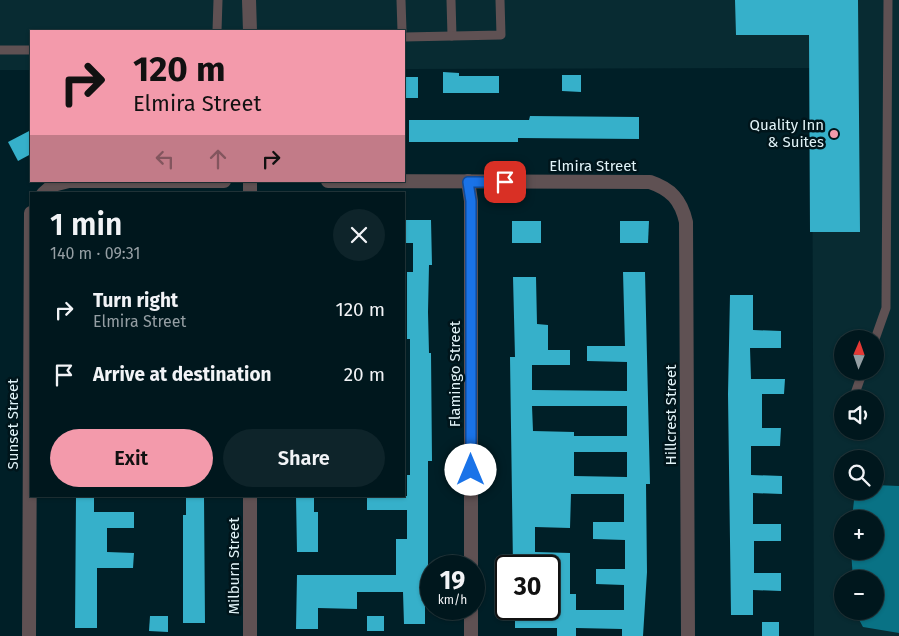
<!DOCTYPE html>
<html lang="en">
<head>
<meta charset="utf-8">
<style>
  :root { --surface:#00171d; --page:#0e242a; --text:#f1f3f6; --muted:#959fa4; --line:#22363b; --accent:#f39aab }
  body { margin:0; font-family:"Fira Sans",sans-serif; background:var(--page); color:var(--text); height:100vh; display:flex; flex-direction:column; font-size:19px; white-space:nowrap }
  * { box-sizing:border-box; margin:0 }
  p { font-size:16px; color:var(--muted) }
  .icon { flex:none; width:28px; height:28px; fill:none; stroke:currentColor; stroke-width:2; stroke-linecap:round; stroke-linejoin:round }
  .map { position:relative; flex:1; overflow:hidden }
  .panel { position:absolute; left:30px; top:192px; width:375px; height:305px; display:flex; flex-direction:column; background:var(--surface); border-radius:0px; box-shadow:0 1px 4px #0004,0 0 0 1px var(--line) }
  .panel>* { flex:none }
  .hud { position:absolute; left:30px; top:30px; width:375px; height:152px; border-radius:0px; box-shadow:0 1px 4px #0004,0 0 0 1px var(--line); background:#f39aab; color:#111; overflow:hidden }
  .needle { width:32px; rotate:2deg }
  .buttons { position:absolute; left:834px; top:330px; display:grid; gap:10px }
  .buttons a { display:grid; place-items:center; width:50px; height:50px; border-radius:50%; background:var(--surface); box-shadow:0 1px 4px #0004,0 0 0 1px var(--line); font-size:25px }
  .speed { position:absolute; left:420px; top:555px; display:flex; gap:10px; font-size:25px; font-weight:700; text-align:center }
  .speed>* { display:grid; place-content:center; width:65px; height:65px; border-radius:50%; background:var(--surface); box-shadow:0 1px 4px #0004,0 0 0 1px var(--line); line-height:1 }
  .speed small { font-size:12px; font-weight:400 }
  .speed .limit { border:2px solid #111; border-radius:8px; background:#fff; color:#111 }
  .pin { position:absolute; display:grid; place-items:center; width:42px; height:42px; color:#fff; margin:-21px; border-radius:10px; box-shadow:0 2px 8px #0006 }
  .me { position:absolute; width:55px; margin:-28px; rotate:0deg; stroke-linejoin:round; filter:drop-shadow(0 0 4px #0008) }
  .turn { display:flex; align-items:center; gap:18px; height:105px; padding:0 20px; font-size:22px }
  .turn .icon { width:65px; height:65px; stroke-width:2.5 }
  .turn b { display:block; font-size:35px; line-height:42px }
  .lanes { display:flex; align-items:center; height:48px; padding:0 20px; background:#0003; justify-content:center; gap:25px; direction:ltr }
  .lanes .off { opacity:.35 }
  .round { display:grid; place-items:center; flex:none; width:52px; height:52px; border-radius:26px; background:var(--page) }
  .head { display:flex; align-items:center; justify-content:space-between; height:85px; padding:0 20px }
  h1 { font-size:30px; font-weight:600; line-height:38px }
  .action { display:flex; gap:10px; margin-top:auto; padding:10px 20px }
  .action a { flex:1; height:58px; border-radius:30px; background:var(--accent); color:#111; font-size:20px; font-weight:600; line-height:58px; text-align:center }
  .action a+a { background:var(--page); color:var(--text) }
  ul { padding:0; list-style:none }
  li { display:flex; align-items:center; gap:15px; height:65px; padding:0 20px }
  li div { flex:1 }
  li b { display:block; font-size:19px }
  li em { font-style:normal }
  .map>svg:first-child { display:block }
</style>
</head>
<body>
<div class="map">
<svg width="899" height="636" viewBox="0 0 899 636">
  <rect width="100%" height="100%" fill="#001f27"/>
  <path fill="#082b32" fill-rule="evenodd" d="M 0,0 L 899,0 L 899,636 L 814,636 L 812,68 L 404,69 L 404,31 L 31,31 L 31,70 L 0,70 ZM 842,339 L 875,339 L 875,371 L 842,371 ZM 842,399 L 875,399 L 875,431 L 842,431 ZM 842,459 L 875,459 L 875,491 L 842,491 ZM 842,519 L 875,519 L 875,551 L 842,551 ZM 842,579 L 875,579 L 875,611 L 842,611 Z"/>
  <path fill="#097285" d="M 875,485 L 899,486 L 899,633 L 863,627 L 856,614 L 856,611 L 875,611 L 875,579 L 853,579 L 851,551 L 875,551 L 875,519 L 852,519 L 855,491 L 875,491 Z"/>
  <g fill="#36b0ca" fill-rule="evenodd">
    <path d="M 735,0 L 858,0 L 860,232 L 810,232 L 809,35 L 736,35 Z"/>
    <path d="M 443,72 L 459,73 L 459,76 L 499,76 L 499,93 L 443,93 Z"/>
    <path d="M 562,75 L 581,75 L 581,92 L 562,91 Z"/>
    <rect x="404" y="77" width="14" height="21"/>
    <path d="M 530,116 L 639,117 L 639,139 L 518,138 L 518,142 L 409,142 L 409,120 L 529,120 Z"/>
    <path d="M 31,130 L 31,154 L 18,161 L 8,142 Z"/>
    <path d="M 404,220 L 431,220 L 432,265 L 429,265 L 428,312 L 429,353 L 431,353 L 432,461 L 428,461 L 428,583 L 425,583 L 425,624 L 404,624 L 403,592 L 357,592 L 357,609 L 318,608 L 318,629 L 296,629 L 297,575 L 396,575 L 396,539 L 407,539 L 407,510 L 367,510 L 367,496 L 407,496 L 407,475 L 410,475 L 410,339 L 407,339 L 407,272 L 413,272 L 413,243 L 404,243 Z"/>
    <rect x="512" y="221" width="29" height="22"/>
    <path d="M 620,221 L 649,221 L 648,243 L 620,243 Z"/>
    <path d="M 623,272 L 645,272 L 650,484 L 646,484 L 647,572 L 643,636 L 622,636 L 622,629 L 576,628 L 576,636 L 557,636 L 557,628 L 515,628 L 515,609 L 556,609 L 557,570 L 552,570 L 552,566 L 513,566 L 510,357 L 515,357 L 513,277 L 536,277 L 537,324 L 548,325 L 548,350 L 570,350 L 570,365 L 532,365 L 532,390 L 627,391 L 627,362 L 587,361 L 587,346 L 625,346 ZM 532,406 L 627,406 L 627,436 L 574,436 L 574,432 L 533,431 ZM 574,452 L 627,452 L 627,477 L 574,476 ZM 571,494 L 624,494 L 624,522 L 593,522 L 593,539 L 625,540 L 625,569 L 596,569 L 596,584 L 624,585 L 624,610 L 576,610 L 576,594 L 570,594 L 570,553 L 535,552 L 535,527 L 570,528 Z"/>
    <path d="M 730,295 L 753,295 L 753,330 L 781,331 L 781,348 L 750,348 L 751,379 L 785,379 L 784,394 L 762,394 L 762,428 L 781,428 L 780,446 L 751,446 L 751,475 L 782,476 L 782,494 L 753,493 L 753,524 L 781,524 L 781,541 L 754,541 L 754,573 L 781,573 L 781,591 L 753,590 L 753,615 L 731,615 L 728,394 Z"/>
    <path d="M 76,496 L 94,496 L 94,512 L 134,512 L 134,528 L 107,528 L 107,552 L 134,553 L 133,568 L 97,568 L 97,628 L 75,628 Z"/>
    <path d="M 186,496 L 204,496 L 205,623 L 183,623 L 183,515 L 186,515 Z"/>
    <path d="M 296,496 L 314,496 L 314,512 L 318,512 L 318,552 L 297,552 Z"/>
    <path d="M 150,616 L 168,616 L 168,632 L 149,631 Z"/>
    <rect x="367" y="616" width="17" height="15"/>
    <rect x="762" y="622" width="17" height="14"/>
  </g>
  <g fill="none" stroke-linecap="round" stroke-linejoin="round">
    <g stroke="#5f5153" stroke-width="9">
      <path d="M 401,0 L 402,31"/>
      <path d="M 451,0 L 452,36"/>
      <path d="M 217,31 L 218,0"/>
      <path d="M 404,37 L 501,35 L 500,0"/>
      <path d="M 0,50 L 31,50"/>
      <path d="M 875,339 L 886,308 L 888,0"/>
      <path d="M 853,399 L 863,371"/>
    </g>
    <g stroke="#5f5153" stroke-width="14">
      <path d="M 249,0 L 250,31"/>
      <path d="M 250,181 L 250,194"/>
      <path d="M 328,181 L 650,182 C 671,189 681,200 686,222 L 688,636"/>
      <path d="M 468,181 L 471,201 L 471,566"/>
      <path d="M 43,194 L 53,185 L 69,181 L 224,181"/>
      <path d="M 29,636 L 31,213"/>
      <path d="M 250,636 L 250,496"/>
      <path d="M 471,636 L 471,609"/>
    </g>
  </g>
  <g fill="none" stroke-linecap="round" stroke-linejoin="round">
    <g stroke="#114b97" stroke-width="12">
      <path id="route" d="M 471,470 L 471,201 L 468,182 L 505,182"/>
    </g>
    <use href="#route" stroke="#1a73e8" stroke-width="9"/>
  </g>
  <circle fill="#f39aab" stroke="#00151b" stroke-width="2" cx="834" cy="134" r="5"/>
  <g text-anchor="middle" stroke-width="5" stroke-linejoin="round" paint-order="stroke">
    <g font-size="15" fill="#e1f3f8" stroke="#00151b" text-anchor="end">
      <text x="824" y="130">Quality Inn<tspan x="824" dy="17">&amp; Suites</tspan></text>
    </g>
    <g font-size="15" fill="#e1f3f8" stroke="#00151b">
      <text x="593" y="171">Elmira Street</text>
      <text transform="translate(455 374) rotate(-90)" y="5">Flamingo Street</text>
      <text transform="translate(671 415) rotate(-90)" y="5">Hillcrest Street</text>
      <text transform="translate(13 424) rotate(-90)" y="5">Sunset Street</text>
      <text transform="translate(234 566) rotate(-90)" y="5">Milburn Street</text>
    </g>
  </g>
</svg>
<div class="buttons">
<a><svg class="needle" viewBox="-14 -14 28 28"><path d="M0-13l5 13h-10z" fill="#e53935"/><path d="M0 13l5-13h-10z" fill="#959fa4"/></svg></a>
<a><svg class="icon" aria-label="sound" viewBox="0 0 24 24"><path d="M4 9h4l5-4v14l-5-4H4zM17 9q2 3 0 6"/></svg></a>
<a><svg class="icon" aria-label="search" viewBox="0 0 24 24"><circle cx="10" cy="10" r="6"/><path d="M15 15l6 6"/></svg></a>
<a>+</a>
<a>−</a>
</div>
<div class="speed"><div>19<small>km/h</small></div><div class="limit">30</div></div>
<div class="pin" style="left:505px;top:182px;background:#d93025"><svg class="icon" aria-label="arrive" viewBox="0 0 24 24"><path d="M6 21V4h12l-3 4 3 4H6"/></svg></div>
<svg class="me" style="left:471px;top:470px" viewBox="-20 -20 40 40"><circle r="19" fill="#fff"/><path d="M0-13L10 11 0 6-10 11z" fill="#1a73e8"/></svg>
<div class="hud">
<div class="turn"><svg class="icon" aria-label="right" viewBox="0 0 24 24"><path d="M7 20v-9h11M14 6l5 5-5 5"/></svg><div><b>120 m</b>Elmira Street</div></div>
<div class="lanes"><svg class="icon off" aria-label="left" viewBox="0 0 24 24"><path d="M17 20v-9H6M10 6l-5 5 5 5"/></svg><svg class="icon off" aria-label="ahead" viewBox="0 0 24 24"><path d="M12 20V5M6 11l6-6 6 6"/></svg><svg class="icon" aria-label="right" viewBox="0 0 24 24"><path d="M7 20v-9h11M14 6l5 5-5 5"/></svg></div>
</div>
<section class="panel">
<div class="head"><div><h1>1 min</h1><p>140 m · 09:31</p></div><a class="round"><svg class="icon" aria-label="close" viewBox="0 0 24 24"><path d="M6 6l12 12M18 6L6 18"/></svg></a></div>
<ul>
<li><svg class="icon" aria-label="right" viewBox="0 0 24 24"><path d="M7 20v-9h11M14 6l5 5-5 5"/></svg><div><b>Turn right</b><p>Elmira Street</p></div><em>120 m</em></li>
<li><svg class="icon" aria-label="arrive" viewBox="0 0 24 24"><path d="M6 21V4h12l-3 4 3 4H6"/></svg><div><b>Arrive at destination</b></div><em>20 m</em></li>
</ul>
<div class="action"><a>Exit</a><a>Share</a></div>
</section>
</div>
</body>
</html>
